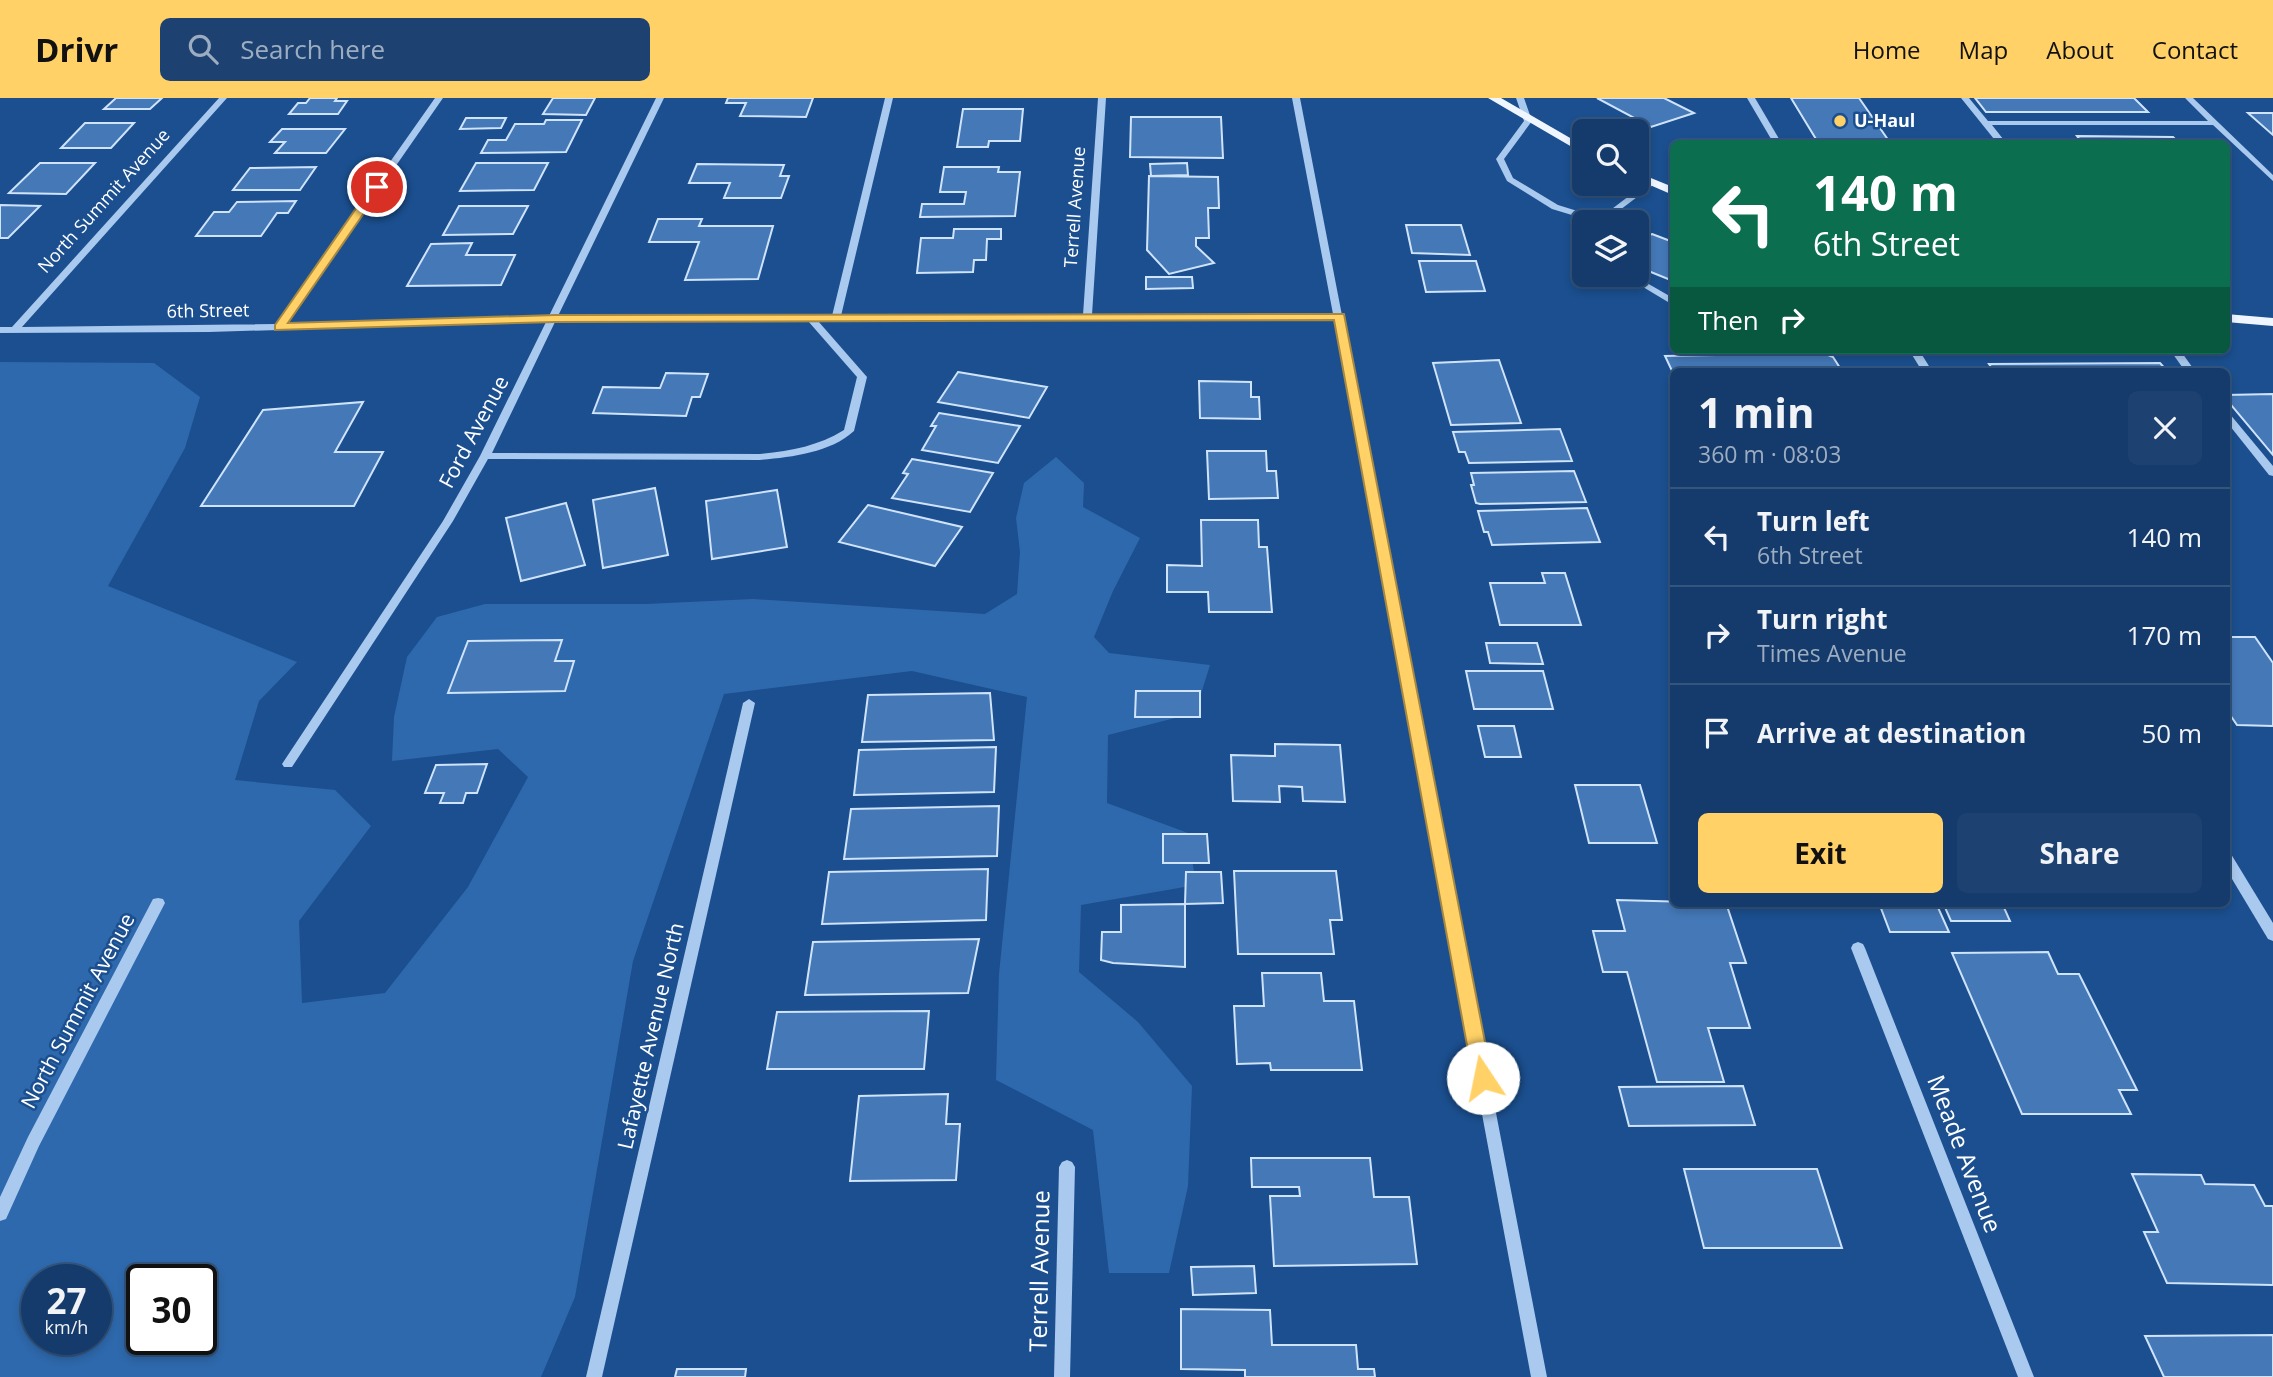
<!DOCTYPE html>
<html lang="en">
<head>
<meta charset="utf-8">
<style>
  :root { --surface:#143b6b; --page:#1d4271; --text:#f1f3f6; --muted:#9dadc1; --line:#33557e; --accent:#ffd166 }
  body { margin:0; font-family:"Open Sans",sans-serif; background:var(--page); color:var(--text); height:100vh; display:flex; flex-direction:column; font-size:26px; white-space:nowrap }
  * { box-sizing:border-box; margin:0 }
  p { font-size:23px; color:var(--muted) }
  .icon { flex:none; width:38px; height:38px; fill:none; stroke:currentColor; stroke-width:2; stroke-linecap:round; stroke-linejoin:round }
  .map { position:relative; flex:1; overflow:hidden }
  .side { position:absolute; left:1670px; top:270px; width:560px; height:539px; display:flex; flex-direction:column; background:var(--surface); border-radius:10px; box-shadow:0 4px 10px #0003,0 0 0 2px var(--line) }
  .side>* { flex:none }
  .guide { position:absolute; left:1670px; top:42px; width:560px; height:214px; border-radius:10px; box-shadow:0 4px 10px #0003,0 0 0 2px var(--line); background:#0b6e4f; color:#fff; overflow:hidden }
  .tools { position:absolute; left:1572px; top:21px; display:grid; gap:14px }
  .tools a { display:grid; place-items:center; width:77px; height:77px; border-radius:10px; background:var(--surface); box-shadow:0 4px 10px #0003,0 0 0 2px var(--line); font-size:35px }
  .speed { position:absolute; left:21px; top:1166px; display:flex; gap:14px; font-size:35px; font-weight:700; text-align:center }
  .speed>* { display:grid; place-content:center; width:91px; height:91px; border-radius:50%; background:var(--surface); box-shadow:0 4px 10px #0003,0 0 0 2px var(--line); line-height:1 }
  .speed small { font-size:18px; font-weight:400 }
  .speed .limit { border:4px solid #111; border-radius:10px; background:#fff; color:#111 }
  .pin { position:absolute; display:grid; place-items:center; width:60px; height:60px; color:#fff; margin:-30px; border:4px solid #fff; border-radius:50%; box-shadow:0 2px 7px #0007 }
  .me { position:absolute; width:77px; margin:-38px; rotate:349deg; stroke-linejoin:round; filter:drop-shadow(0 0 5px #0008) }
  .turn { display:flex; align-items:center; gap:24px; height:147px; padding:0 28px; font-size:32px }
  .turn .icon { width:91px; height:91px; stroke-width:2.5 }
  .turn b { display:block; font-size:49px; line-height:60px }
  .then { display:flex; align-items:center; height:66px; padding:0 28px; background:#0003; gap:14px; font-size:26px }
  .round { display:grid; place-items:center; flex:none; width:74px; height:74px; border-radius:10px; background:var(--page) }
  .head { display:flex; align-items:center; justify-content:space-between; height:119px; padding:0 28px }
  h1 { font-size:42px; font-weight:700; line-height:52px }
  .cta { display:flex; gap:14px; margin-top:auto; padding:14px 28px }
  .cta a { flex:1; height:80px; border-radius:10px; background:var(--accent); color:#111; font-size:28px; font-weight:700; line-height:80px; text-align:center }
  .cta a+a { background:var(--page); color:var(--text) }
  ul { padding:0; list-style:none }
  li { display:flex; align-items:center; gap:21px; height:98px; padding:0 28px; border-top:2px solid var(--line) }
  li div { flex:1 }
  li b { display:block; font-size:26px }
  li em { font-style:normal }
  header { display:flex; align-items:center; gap:42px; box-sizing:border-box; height:98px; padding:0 35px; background:var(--accent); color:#111 }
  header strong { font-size:33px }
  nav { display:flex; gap:38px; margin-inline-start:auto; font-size:24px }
  .search { width:490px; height:63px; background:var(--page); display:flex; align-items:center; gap:18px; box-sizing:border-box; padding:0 24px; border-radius:10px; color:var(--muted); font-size:26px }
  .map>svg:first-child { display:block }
</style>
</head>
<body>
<header>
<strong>Drivr</strong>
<div class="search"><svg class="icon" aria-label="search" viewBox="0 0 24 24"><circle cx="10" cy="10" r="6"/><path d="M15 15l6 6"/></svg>Search here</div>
<nav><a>Home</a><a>Map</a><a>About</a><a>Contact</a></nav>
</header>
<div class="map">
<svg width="2273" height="1279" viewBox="0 0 2273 1279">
  <rect width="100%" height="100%" fill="#1b4f8f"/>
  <path fill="#2e69ad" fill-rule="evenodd" d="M 0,264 L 154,265 L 200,299 L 185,350 L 108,488 L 297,564 L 259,603 L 235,682 L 335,692 L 371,728 L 299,823 L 302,905 L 385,895 L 468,789 L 528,679 L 498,651 L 392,663 L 394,619 L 407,559 L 437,519 L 485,506 L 646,506 L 753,501 L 985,516 L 1017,496 L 1020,454 L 1016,420 L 1024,385 L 1056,359 L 1084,385 L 1083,409 L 1140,440 L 1113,493 L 1094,539 L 1109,555 L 1210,567 L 1195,615 L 1108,637 L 1107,705 L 1188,735 L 1196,787 L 1081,807 L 1079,874 L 1138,924 L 1192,988 L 1188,1088 L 1169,1175 L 1109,1175 L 1093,1032 L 996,982 L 999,876 L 1027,599 L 912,573 L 724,596 L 633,863 L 575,1199 L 541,1279 L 0,1279 ZM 37,1181 L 96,1181 L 96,1241 L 37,1241 ZM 142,1181 L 201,1181 L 201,1241 L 142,1241 Z"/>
  <g fill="#4478b7" stroke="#cfe3fa" stroke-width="2">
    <path d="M 116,0 L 162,0 L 150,11 L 104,11 Z"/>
    <path d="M 310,0 L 337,0 L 335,3 L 347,3 L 338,16 L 289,16 L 298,5 L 306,5 Z"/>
    <path d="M 553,0 L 595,0 L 586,17 L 543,16 Z"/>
    <path d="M 728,0 L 813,0 L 806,19 L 740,18 L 746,5 L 726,5 Z"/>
    <path d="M 1597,0 L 1664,0 L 1694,15 L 1651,29 Z"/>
    <path d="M 1791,0 L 1859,0 L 1891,46 L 1819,46 Z"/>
    <path d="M 1975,0 L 2134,0 L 2148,14 L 1986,14 Z"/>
    <path d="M 963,11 L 1023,11 L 1020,43 L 989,43 L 988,49 L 957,49 Z"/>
    <path d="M 2248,15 L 2273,15 L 2273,37 Z"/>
    <path d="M 1131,19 L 1221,19 L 1223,60 L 1130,59 Z"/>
    <path d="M 466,20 L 506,20 L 501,30 L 460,31 Z"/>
    <path d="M 546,22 L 582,22 L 566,54 L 481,55 L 488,42 L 506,42 L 515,26 L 544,26 Z"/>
    <path d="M 85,25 L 134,25 L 111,50 L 61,50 Z"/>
    <path d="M 282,31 L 345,31 L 326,55 L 275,55 L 285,44 L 270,44 Z"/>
    <path d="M 2077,38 L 2173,39 L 2180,46 L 2083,46 Z"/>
    <path d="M 40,65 L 95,65 L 66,96 L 9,95 Z"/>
    <path d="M 476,65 L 548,65 L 534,92 L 460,93 Z"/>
    <path d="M 1187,65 L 1188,77 L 1151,78 L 1150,66 Z"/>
    <path d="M 697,66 L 784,67 L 780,78 L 789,78 L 781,100 L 724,100 L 730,85 L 689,85 Z"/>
    <path d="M 316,69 L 300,92 L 233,92 L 250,70 Z"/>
    <path d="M 944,69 L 999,69 L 998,74 L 1020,74 L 1015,118 L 920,119 L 922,106 L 964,106 L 966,94 L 940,94 Z"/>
    <path d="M 1149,78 L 1218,79 L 1219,110 L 1208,110 L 1209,140 L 1196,140 L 1196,148 L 1214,165 L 1169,176 L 1147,152 Z"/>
    <path d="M 296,103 L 288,115 L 277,115 L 261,138 L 196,138 L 214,114 L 229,114 L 237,104 Z"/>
    <path d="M 0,107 L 40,108 L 8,140 L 0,140 Z"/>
    <path d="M 459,108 L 528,108 L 513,136 L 443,137 Z"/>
    <path d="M 658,121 L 702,121 L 699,128 L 773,128 L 758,181 L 685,182 L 699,144 L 649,144 Z"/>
    <path d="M 1406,127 L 1461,127 L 1470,157 L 1412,155 Z"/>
    <path d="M 954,131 L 1001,131 L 1001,141 L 987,141 L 986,162 L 974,162 L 973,174 L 917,175 L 921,140 L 953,140 Z"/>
    <path d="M 1652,136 L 1673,144 L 1673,183 L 1636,168 L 1636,146 Z"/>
    <path d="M 472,145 L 466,157 L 515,157 L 501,187 L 407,188 L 431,146 Z"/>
    <path d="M 1419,163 L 1476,163 L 1485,193 L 1426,194 Z"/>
    <path d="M 1146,179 L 1192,179 L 1193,190 L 1146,191 Z"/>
    <path d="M 1823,255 L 1833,259 L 1842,273 L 1673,275 L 1665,258 Z"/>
    <path d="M 1499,262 L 1521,325 L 1451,327 L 1433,265 Z"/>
    <path d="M 2160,265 L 2167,273 L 1994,273 L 1989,266 Z"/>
    <path d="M 958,274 L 1047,289 L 1029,320 L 938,304 Z"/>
    <path d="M 666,275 L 708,276 L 700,299 L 692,299 L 686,318 L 593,315 L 603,289 L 660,290 Z"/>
    <path d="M 1199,283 L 1251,284 L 1251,299 L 1259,299 L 1260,321 L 1200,320 Z"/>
    <path d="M 2272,296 L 2273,296 L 2273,357 L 2226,301 L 2226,297 Z"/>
    <path d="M 363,304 L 335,354 L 383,354 L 354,408 L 201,408 L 263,312 Z"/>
    <path d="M 939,315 L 1020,328 L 998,365 L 922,352 L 936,328 L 931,328 Z"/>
    <path d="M 1560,331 L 1572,363 L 1469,365 L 1465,354 L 1459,354 L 1453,334 Z"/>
    <path d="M 1207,353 L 1266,353 L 1267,373 L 1276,373 L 1278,400 L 1209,401 Z"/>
    <path d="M 912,361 L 993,375 L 970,414 L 892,400 L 908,376 L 903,375 Z"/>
    <path d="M 1574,373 L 1586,404 L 1480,406 L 1476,405 L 1471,387 L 1474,387 L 1471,375 Z"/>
    <path d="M 655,390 L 668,457 L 603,470 L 593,402 Z"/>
    <path d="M 777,392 L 787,449 L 712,461 L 706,403 Z"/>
    <path d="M 566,405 L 585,467 L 521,483 L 506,420 Z"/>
    <path d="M 868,407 L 962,429 L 935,468 L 839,444 Z"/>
    <path d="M 1587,410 L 1600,444 L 1492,447 L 1488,434 L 1484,434 L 1478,413 Z"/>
    <path d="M 1201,422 L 1258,422 L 1259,449 L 1267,449 L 1272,514 L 1209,514 L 1208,494 L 1167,494 L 1167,467 L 1202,468 Z"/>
    <path d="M 1542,475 L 1565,475 L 1581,527 L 1500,527 L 1490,485 L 1545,485 Z"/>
    <path d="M 2226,539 L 2255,539 L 2273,565 L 2273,628 L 2237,627 L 2226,611 Z"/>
    <path d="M 562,542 L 555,563 L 574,563 L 565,593 L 448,595 L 468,543 Z"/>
    <path d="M 1486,545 L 1537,545 L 1543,566 L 1490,565 Z"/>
    <path d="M 1466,573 L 1543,573 L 1553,611 L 1474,611 Z"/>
    <path d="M 1136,593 L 1200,593 L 1200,619 L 1135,619 Z"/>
    <path d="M 990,595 L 994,642 L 862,644 L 868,597 Z"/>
    <path d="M 1478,628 L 1514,628 L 1521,659 L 1485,659 Z"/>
    <path d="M 1275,646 L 1340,647 L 1345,704 L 1303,703 L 1302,689 L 1279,688 L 1280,704 L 1233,703 L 1231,657 L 1275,658 Z"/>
    <path d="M 996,649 L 994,694 L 854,697 L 859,652 Z"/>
    <path d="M 487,666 L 477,695 L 466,695 L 463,705 L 440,705 L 444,695 L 425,695 L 436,667 Z"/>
    <path d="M 1575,687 L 1640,687 L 1657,745 L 1589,745 Z"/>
    <path d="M 999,708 L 997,758 L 844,761 L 851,711 Z"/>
    <path d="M 1163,736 L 1207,736 L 1209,765 L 1163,765 Z"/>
    <path d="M 988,771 L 986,822 L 822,826 L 829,774 Z"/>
    <path d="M 1234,773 L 1336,773 L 1342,822 L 1330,822 L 1334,856 L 1238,856 Z"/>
    <path d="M 1186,774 L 1221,774 L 1223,805 L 1185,806 Z"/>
    <path d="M 1617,802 L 1726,805 L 1746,865 L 1730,865 L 1750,930 L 1708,930 L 1724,984 L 1657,984 L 1627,874 L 1603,874 L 1593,833 L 1625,833 Z"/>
    <path d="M 1879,805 L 1936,805 L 1949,834 L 1890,834 Z"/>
    <path d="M 1943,805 L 2002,805 L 2010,823 L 1951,823 Z"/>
    <path d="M 1185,806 L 1185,869 L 1113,865 L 1101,862 L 1102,834 L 1121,834 L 1121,807 Z"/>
    <path d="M 979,841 L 968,895 L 805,897 L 813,844 Z"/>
    <path d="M 2048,854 L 2058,876 L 2079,876 L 2137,992 L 2119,992 L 2131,1016 L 2022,1016 L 1952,855 Z"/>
    <path d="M 1262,875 L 1321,875 L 1324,903 L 1354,903 L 1362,972 L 1271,972 L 1270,965 L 1237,966 L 1234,908 L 1264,908 Z"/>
    <path d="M 929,913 L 924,971 L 767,971 L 777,914 Z"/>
    <path d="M 1743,988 L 1755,1027 L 1629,1028 L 1619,989 Z"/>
    <path d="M 948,996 L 946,1026 L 960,1026 L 956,1082 L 850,1083 L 859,998 Z"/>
    <path d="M 1251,1060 L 1370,1060 L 1374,1099 L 1409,1099 L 1417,1166 L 1274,1168 L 1270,1098 L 1300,1098 L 1299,1089 L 1252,1089 Z"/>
    <path d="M 1684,1071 L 1817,1071 L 1842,1150 L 1704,1150 Z"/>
    <path d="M 2132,1076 L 2201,1077 L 2205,1086 L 2254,1087 L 2265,1108 L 2273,1108 L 2273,1187 L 2167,1185 L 2144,1134 L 2158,1134 Z"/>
    <path d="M 1254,1168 L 1256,1195 L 1193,1197 L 1191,1169 Z"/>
    <path d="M 1181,1211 L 1270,1212 L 1272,1247 L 1356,1247 L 1358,1271 L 1374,1271 L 1375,1279 L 1245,1279 L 1245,1272 L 1181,1271 Z"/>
    <path d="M 2273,1237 L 2273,1279 L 2164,1279 L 2145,1238 Z"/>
    <path d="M 677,1271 L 746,1271 L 745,1279 L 675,1279 Z"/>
  </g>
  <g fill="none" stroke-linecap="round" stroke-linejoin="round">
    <g fill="#a9c9ee" fill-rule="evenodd">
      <path d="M 219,0 L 227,0 L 22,229 L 276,226 L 435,0 L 443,0 L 286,226 L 549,218 L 656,0 L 664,0 L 558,218 L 832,218 L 885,0 L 893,0 L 841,218 L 1083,217 L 1098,0 L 1106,0 L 1092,217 L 1333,216 L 1292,0 L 1300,0 L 1547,1279 L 1531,1279 L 1334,222 L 818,223 L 867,279 L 854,333 C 830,355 791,359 760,362 L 488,361 L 453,423 L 292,669 L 284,669 L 282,666 L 284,663 L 443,423 L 480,358 L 546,224 L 209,234 L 0,235 L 0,229 L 12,229 ZM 808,223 L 857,279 L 844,332 C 818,348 791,353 760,356 L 492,355 L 555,224 Z"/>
      <path d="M 1516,0 L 1524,0 L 1532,23 L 1504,61 L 1513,80 L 1558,107 L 1600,120 L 1650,82 L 1657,84 L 1604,124 L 1595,124 L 1552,111 L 1507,83 L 1496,61 L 1524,23 Z"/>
      <path d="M 1747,0 L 1755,0 L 1782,46 L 1774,46 Z"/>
      <path d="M 1961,0 L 1969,0 L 1988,23 L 2208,23 L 2185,0 L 2193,0 L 2273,77 L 2273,83 L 2213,27 L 1992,27 L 2007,46 L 1998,46 Z"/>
      <path d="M 1623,177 L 1633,177 L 1673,200 L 1673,207 Z"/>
      <path d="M 1909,252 L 1919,252 L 1932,273 L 1922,273 Z"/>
      <path d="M 2170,252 L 2180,252 L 2195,273 L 2185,273 Z"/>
      <path d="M 2226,314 L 2229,315 L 2273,368 L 2273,378 L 2269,377 L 2226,323 Z"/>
      <path d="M 749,601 L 755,605 L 602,1279 L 586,1279 L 743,605 Z"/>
      <path d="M 2226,755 L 2231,756 L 2273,825 L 2273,843 L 2268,841 L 2226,771 Z"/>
      <path d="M 158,800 L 163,801 L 165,805 L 39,1048 L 6,1121 L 0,1123 L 0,1099 L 28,1039 L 153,801 Z"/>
      <path d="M 1858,844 L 1863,846 L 1865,850 L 2034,1279 L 2018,1279 L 1851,850 L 1853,846 Z"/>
      <path d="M 1067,1062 L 1072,1064 L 1075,1069 L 1070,1279 L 1054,1279 L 1059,1069 L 1062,1064 Z"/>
    </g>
    <g fill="#f0f6ff" fill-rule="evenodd">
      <path d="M 1488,0 L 1501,0 L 1584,48 L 1584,56 Z"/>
      <path d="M 1636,74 L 1673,89 L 1673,97 L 1636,81 Z"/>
      <path d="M 2226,216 L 2273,220 L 2273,228 L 2226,224 Z"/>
    </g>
  </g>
  <path fill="#ffd166" stroke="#a68842" stroke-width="2" d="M 377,85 L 382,89 L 288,225 L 555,217 L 1344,216 L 1492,980 L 1490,986 L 1476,986 L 1473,980 L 1334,222 L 555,224 L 275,232 L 275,227 L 373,86 Z"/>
  <circle fill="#ffd166" stroke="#1b4f8f" stroke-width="2.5" cx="1840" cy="23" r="7"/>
  <g text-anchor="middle" stroke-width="5" stroke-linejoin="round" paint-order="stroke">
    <g font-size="18" font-weight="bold" fill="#fff" stroke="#1b4f8f" text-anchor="start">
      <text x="1854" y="29">U-Haul</text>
    </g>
    <g font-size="18" fill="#fff" stroke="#1b4f8f">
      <text transform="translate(104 103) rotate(-48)" y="6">North Summit Avenue</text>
      <text transform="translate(1075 109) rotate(-86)" y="6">Terrell Avenue</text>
      <text transform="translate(208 213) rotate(-1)" y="6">6th Street</text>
    </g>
    <g font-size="21" fill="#fff" stroke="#1b4f8f">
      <text transform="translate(474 334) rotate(-62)" y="7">Ford Avenue</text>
      <text transform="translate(78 913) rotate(-62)" y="7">North Summit Avenue</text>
      <text transform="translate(651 938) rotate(-77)" y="7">Lafayette Avenue North</text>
    </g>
    <g font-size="24" fill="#fff" stroke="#1b4f8f">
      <text transform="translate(1964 1056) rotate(69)" y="8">Meade Avenue</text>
      <text transform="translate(1040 1173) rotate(-89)" y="8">Terrell Avenue</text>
    </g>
  </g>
</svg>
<div class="tools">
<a><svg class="icon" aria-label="search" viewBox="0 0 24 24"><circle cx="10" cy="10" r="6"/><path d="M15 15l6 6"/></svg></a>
<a><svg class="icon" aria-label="layers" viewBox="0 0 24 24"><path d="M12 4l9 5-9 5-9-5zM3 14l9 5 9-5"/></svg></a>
</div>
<div class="speed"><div>27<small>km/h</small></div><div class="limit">30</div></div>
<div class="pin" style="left:377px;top:89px;background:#d93025"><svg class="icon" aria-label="arrive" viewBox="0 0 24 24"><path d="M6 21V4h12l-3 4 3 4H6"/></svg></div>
<svg class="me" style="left:1483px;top:980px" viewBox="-20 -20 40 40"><circle r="19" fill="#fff"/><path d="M0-13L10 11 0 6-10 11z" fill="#ffd166"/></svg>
<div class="guide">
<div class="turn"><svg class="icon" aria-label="left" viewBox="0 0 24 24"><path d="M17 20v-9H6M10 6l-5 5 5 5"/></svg><div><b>140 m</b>6th Street</div></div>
<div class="then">Then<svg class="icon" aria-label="right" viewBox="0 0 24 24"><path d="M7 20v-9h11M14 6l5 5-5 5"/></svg></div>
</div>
<section class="side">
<div class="head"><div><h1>1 min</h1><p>360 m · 08:03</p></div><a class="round"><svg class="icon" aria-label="close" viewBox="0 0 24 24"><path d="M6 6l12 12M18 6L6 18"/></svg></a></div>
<ul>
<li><svg class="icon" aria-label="left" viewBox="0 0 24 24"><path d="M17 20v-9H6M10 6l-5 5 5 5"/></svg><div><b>Turn left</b><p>6th Street</p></div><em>140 m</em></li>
<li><svg class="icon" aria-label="right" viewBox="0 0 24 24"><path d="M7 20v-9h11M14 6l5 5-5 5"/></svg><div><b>Turn right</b><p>Times Avenue</p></div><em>170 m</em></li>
<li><svg class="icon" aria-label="arrive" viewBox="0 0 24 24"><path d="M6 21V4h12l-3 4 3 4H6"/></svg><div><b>Arrive at destination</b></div><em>50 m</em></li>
</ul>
<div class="cta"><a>Exit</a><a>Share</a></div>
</section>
</div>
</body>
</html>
